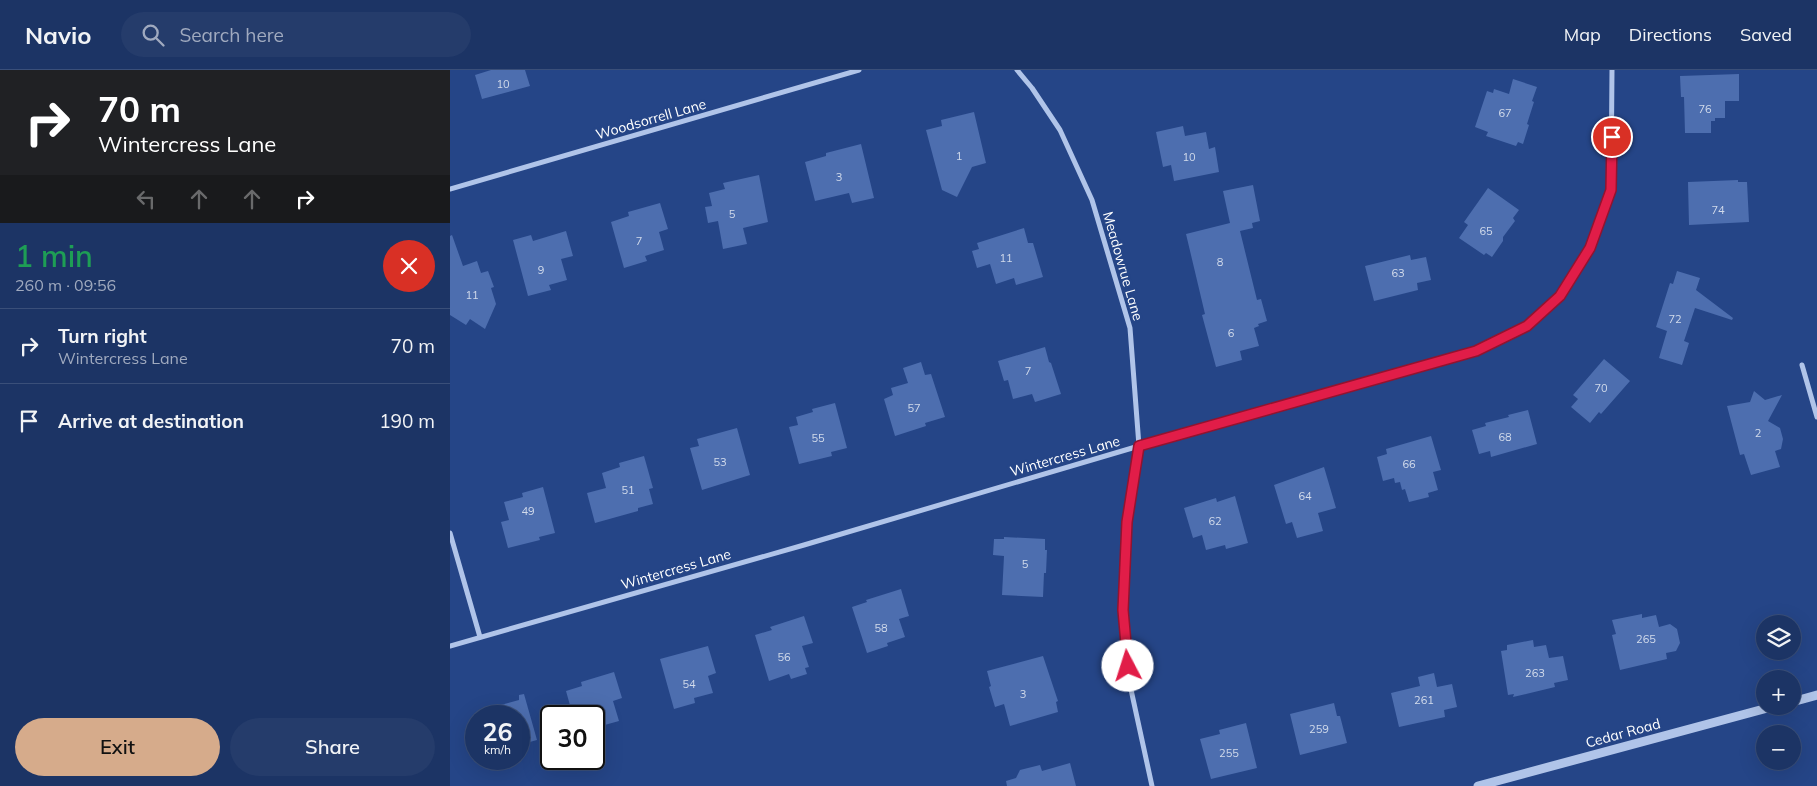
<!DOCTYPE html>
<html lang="en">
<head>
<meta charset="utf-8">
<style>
  :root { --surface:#1c3465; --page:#253c6b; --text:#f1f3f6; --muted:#a0aabf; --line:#3a4f79; --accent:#d6ab8b }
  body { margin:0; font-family:Mulish,sans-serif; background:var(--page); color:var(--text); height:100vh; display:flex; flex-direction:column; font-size:19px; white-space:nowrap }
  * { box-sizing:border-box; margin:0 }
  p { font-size:16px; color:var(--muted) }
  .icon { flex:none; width:28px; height:28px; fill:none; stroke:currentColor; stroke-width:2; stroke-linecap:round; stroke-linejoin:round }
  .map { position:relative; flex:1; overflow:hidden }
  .details { display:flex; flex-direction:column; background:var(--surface); width:450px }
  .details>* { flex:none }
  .hud { background:#202124; color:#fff; overflow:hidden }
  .tools { position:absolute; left:1306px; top:545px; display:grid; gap:10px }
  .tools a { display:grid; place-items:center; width:45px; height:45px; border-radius:50%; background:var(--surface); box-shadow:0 5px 20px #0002,0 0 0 1px var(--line); font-size:25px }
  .speed { position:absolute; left:15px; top:635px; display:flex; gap:10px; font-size:25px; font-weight:700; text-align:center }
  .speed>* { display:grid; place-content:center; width:65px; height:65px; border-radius:50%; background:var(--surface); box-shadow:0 5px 20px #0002,0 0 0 1px var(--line); line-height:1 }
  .speed small { font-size:12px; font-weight:400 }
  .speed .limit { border:2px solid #111; border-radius:8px; background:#fff; color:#111 }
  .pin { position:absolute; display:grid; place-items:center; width:42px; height:42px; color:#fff; margin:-21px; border:2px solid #fff; border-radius:50%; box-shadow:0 1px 5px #0007 }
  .me { position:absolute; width:55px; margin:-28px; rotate:355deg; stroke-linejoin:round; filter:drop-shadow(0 0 4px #0008) }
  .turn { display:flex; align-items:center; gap:18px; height:105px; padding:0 15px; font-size:22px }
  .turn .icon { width:65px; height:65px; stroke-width:2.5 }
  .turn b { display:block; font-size:35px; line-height:42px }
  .lanes { display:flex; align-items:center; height:48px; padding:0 15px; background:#0003; justify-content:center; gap:25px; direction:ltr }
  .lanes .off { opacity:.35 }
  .round { display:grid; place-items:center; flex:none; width:52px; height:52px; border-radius:26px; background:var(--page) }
  .headline { display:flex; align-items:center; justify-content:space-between; height:85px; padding:0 15px }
  h1 { font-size:30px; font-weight:600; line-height:38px; color:#1e9e55 }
  .action { display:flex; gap:10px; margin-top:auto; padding:10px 15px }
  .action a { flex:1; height:58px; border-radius:30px; background:var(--accent); color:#111; font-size:20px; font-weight:600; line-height:58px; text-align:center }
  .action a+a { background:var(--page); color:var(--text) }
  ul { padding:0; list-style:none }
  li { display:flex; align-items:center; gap:15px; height:75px; padding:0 15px; border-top:1px solid var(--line) }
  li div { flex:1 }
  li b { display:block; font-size:19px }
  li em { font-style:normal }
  header { display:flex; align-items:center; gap:30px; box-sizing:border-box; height:70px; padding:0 25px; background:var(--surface); border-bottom:1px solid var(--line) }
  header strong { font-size:24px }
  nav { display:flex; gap:28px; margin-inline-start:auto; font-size:18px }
  .search { width:350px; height:45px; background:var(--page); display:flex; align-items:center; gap:12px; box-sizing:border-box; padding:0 18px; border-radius:28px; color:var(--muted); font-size:19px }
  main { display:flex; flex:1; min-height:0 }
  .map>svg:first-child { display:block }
</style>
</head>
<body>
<header>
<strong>Navio</strong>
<div class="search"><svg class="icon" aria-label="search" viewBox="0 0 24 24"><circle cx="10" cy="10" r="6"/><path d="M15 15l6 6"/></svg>Search here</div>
<nav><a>Map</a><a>Directions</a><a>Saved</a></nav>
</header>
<main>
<section class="details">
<div class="hud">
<div class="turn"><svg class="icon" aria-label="right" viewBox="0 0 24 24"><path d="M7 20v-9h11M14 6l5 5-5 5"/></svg><div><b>70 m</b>Wintercress Lane</div></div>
<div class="lanes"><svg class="icon off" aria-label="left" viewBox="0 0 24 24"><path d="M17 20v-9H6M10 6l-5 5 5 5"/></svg><svg class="icon off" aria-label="ahead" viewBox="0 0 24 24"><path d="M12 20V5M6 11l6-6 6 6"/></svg><svg class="icon off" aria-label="ahead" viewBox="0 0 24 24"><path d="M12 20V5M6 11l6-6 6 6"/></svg><svg class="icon" aria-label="right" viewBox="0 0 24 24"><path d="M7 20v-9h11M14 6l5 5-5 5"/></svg></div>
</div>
<div class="headline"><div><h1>1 min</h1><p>260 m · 09:56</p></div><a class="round" style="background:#d93025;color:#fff"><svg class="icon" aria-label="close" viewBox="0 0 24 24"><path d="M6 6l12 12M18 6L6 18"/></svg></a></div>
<ul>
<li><svg class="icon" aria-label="right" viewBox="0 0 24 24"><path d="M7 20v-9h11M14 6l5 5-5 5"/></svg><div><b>Turn right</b><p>Wintercress Lane</p></div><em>70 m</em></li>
<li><svg class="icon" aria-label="arrive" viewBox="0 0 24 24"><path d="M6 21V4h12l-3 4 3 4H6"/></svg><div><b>Arrive at destination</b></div><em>190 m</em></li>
</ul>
<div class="action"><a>Exit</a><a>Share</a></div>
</section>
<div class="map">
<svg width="1367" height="716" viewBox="0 0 1367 716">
  <rect width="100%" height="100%" fill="#254587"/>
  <g fill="#4d6eaf">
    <path d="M 41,0 L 75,0 L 80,16 L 32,29 L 25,5 Z"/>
    <path d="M 1289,4 L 1289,31 L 1275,31 L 1275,48 L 1265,48 L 1265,51 L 1261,51 L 1261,63 L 1235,63 L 1234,27 L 1231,27 L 1230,6 Z"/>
    <path d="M 1063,9 L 1087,17 L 1082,31 L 1084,32 L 1077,54 L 1079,55 L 1073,74 L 1068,72 L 1066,76 L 1036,66 L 1038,62 L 1025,57 L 1037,21 L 1043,23 L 1044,19 L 1059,24 Z"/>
    <path d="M 524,42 L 536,93 L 522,97 L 507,127 L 492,120 L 476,60 L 492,56 L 491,50 Z"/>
    <path d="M 733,56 L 735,66 L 756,62 L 759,79 L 765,77 L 769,102 L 724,111 L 721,95 L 713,97 L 706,62 Z"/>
    <path d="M 411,74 L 424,128 L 402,133 L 399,123 L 365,131 L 355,92 L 376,86 L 376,83 Z"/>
    <path d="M 309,105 L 318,152 L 293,158 L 297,174 L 273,179 L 268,151 L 258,153 L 255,137 L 262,136 L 259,123 L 275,119 L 273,113 Z"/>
    <path d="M 1288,110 L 1288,112 L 1297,112 L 1299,152 L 1239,155 L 1238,112 Z"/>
    <path d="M 803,115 L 810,151 L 802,153 L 803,158 L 790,161 L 807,230 L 811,229 L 817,251 L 808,254 L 809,256 L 804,258 L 809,276 L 790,281 L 792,290 L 766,297 L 752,245 L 755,244 L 736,164 L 780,153 L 773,121 Z"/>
    <path d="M 1038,118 L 1069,140 L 1063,148 L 1065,151 L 1053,167 L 1053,171 L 1042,187 L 1036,183 L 1034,185 L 1009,168 L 1018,155 L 1014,152 Z"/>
    <path d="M 210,133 L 218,159 L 209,162 L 214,180 L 195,186 L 197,191 L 174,198 L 161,152 L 179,146 L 178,142 Z"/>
    <path d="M 574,158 L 578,173 L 583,173 L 593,207 L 566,215 L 564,208 L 546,214 L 540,194 L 527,198 L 522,181 L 529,179 L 527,173 Z"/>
    <path d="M 116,161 L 123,186 L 111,189 L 117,210 L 99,215 L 101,220 L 78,226 L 63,170 L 81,165 L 83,171 Z"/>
    <path d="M 2,165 L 13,196 L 27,191 L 31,203 L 38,201 L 44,217 L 41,218 L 46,234 L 35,259 L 20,249 L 16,255 L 0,245 L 0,166 Z"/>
    <path d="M 960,185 L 961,190 L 976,187 L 981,210 L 967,213 L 968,220 L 924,231 L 915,196 Z"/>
    <path d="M 1227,201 L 1250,208 L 1246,220 L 1283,248 L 1282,250 L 1245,238 L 1234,271 L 1239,273 L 1232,295 L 1209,288 L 1217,261 L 1206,257 L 1220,213 L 1223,214 Z"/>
    <path d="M 595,277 L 599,292 L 601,293 L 611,324 L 585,332 L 582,324 L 563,329 L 558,310 L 554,311 L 548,291 Z"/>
    <path d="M 1154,289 L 1180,311 L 1151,344 L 1149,342 L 1140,353 L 1121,337 L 1128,329 L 1123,325 Z"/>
    <path d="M 471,292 L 475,305 L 481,304 L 495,347 L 475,353 L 476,356 L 445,366 L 434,329 L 443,325 L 441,318 L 458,313 L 453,298 Z"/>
    <path d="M 1304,321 L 1315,330 L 1332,325 L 1318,351 L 1330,358 L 1333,369 L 1331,379 L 1325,381 L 1330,397 L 1301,405 L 1294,384 L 1290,385 L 1277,336 L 1300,332 Z"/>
    <path d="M 385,333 L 397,378 L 381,382 L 382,386 L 349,394 L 339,357 L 348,355 L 346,347 L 363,342 L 362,339 Z"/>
    <path d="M 1078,340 L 1087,374 L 1041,387 L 1040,381 L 1029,384 L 1022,360 L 1036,356 L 1035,353 L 1059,347 L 1058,345 Z"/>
    <path d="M 287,358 L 300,405 L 252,420 L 240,378 L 249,376 L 247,369 Z"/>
    <path d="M 981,366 L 991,400 L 983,402 L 988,420 L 978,423 L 979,427 L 959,432 L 955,419 L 952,420 L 950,412 L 945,413 L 944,408 L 933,411 L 927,387 L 937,384 L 936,379 Z"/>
    <path d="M 194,386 L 203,418 L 199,419 L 203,434 L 188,438 L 188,441 L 145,453 L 137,423 L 156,418 L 152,403 L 170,397 L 169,393 Z"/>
    <path d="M 874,397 L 886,438 L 868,443 L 873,461 L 847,468 L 842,452 L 836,454 L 824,415 Z"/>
    <path d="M 93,417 L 105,463 L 89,467 L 90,470 L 58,478 L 51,452 L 59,450 L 54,432 L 73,427 L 72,423 Z"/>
    <path d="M 785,426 L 798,473 L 776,479 L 775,475 L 756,480 L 752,465 L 743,468 L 734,438 L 766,428 L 767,432 Z"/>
    <path d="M 554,467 L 595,469 L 595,480 L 597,480 L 596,503 L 594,503 L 593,527 L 552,525 L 554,486 L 543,485 L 544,469 L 554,469 Z"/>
    <path d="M 451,519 L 459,546 L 449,549 L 455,567 L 437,573 L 438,576 L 417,583 L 402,537 L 417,532 L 416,530 Z"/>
    <path d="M 1192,544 L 1192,548 L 1206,545 L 1209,557 L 1220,554 L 1227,559 L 1230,573 L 1226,581 L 1216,583 L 1217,589 L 1170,600 L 1162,565 L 1166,564 L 1162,550 Z"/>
    <path d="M 354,546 L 363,573 L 352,576 L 359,597 L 355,598 L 357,604 L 341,609 L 339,604 L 319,611 L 305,565 L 322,560 L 320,557 Z"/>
    <path d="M 1083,570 L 1084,577 L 1096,575 L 1099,588 L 1113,586 L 1118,610 L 1104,613 L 1105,617 L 1063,627 L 1064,624 L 1058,625 L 1051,581 L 1057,580 L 1057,575 Z"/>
    <path d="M 258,576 L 266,603 L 258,606 L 263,623 L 244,628 L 245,633 L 224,639 L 210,589 Z"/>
    <path d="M 593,586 L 608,631 L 606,632 L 608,642 L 560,656 L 554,634 L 545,637 L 539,617 L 541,616 L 537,601 Z"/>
    <path d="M 164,602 L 172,628 L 163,631 L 169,651 L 144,658 L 144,646 L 123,646 L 116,621 L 132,616 L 131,612 Z"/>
    <path d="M 984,603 L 987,617 L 1002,614 L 1007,637 L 994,640 L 995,647 L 949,657 L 941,623 L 970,616 L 968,607 Z"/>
    <path d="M 74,624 L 87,670 L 69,675 L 69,646 L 29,646 L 28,641 L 69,630 L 69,625 Z"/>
    <path d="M 884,633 L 887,646 L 890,646 L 897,673 L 850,685 L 840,644 Z"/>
    <path d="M 796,653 L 807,698 L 761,709 L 750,669 L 770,664 L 769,660 Z"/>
    <path d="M 620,693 L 626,716 L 557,716 L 556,711 L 566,708 L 570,700 L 590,695 L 592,701 Z"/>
  </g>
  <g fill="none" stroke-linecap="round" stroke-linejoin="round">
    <g stroke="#b0c4e9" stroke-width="5">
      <path d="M 567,0 L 582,18 L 610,60 L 642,130 L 680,258 L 689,376 L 677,452 L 673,540 L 680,615 L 702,716"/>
      <path d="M 0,119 L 409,0"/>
      <path d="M 1352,295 L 1367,347"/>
      <path d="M 0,463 L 30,567"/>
      <path d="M 0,576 L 354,475 L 689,376 L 1026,281 L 1077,257 L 1110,225 L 1140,178 L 1161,120 L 1162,0"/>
    </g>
    <g stroke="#b0c4e9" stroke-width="9">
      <path d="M 1342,632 L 1367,625"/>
      <path d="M 1028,716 L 1325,636"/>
    </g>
  </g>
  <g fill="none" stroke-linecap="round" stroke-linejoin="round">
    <g stroke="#92132f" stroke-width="12">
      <path id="route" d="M 678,596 L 673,540 L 677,452 L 689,376 L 1026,281 L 1077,256 L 1110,226 L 1140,178 L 1161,120 L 1162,67"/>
    </g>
    <use href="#route" stroke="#e11d48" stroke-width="9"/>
  </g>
  <g text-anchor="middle" stroke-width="5" stroke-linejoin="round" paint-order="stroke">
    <g font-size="11" fill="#d2dbeb">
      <text x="53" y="18">10</text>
      <text x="1255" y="43">76</text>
      <text x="1055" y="47">67</text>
      <text x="509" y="90">1</text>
      <text x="739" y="91">10</text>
      <text x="389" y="111">3</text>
      <text x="1268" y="144">74</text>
      <text x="282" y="148">5</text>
      <text x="1036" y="165">65</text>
      <text x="189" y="175">7</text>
      <text x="556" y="192">11</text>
      <text x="770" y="196">8</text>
      <text x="91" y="204">9</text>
      <text x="948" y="207">63</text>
      <text x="22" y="229">11</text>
      <text x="1225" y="253">72</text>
      <text x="781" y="267">6</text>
      <text x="578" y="305">7</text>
      <text x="1151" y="322">70</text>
      <text x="464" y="342">57</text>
      <text x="1308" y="367">2</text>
      <text x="1055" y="371">68</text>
      <text x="368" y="372">55</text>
      <text x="270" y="396">53</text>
      <text x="959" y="398">66</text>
      <text x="178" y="424">51</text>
      <text x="855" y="430">64</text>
      <text x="78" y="445">49</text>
      <text x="765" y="455">62</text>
      <text x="575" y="498">5</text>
      <text x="431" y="562">58</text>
      <text x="1196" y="573">265</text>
      <text x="334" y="591">56</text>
      <text x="1085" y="607">263</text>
      <text x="239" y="618">54</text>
      <text x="573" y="628">3</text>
      <text x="974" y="634">261</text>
      <text x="869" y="663">259</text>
      <text x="779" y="687">255</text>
    </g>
    <g font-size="14" fill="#fff" stroke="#254587">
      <text transform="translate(201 49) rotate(-16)" y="5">Woodsorrell Lane</text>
      <text transform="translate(673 196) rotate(74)" y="5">Meadowrue Lane</text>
      <text transform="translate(615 386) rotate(-16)" y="5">Wintercress Lane</text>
      <text transform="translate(226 499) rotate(-16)" y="5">Wintercress Lane</text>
      <text transform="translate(1173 663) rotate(-15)" y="5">Cedar Road</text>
    </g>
  </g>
</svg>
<div class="tools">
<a><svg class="icon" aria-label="layers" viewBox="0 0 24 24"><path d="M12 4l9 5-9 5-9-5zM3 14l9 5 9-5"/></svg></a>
<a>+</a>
<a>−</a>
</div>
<div class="speed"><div>26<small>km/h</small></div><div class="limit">30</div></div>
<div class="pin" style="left:1162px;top:67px;background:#d93025"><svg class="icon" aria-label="arrive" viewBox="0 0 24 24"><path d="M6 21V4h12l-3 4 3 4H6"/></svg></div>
<svg class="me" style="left:678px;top:596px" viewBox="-20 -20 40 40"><circle r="19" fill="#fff"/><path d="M0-13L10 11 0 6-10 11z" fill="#e11d48"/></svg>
</div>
</main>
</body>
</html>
